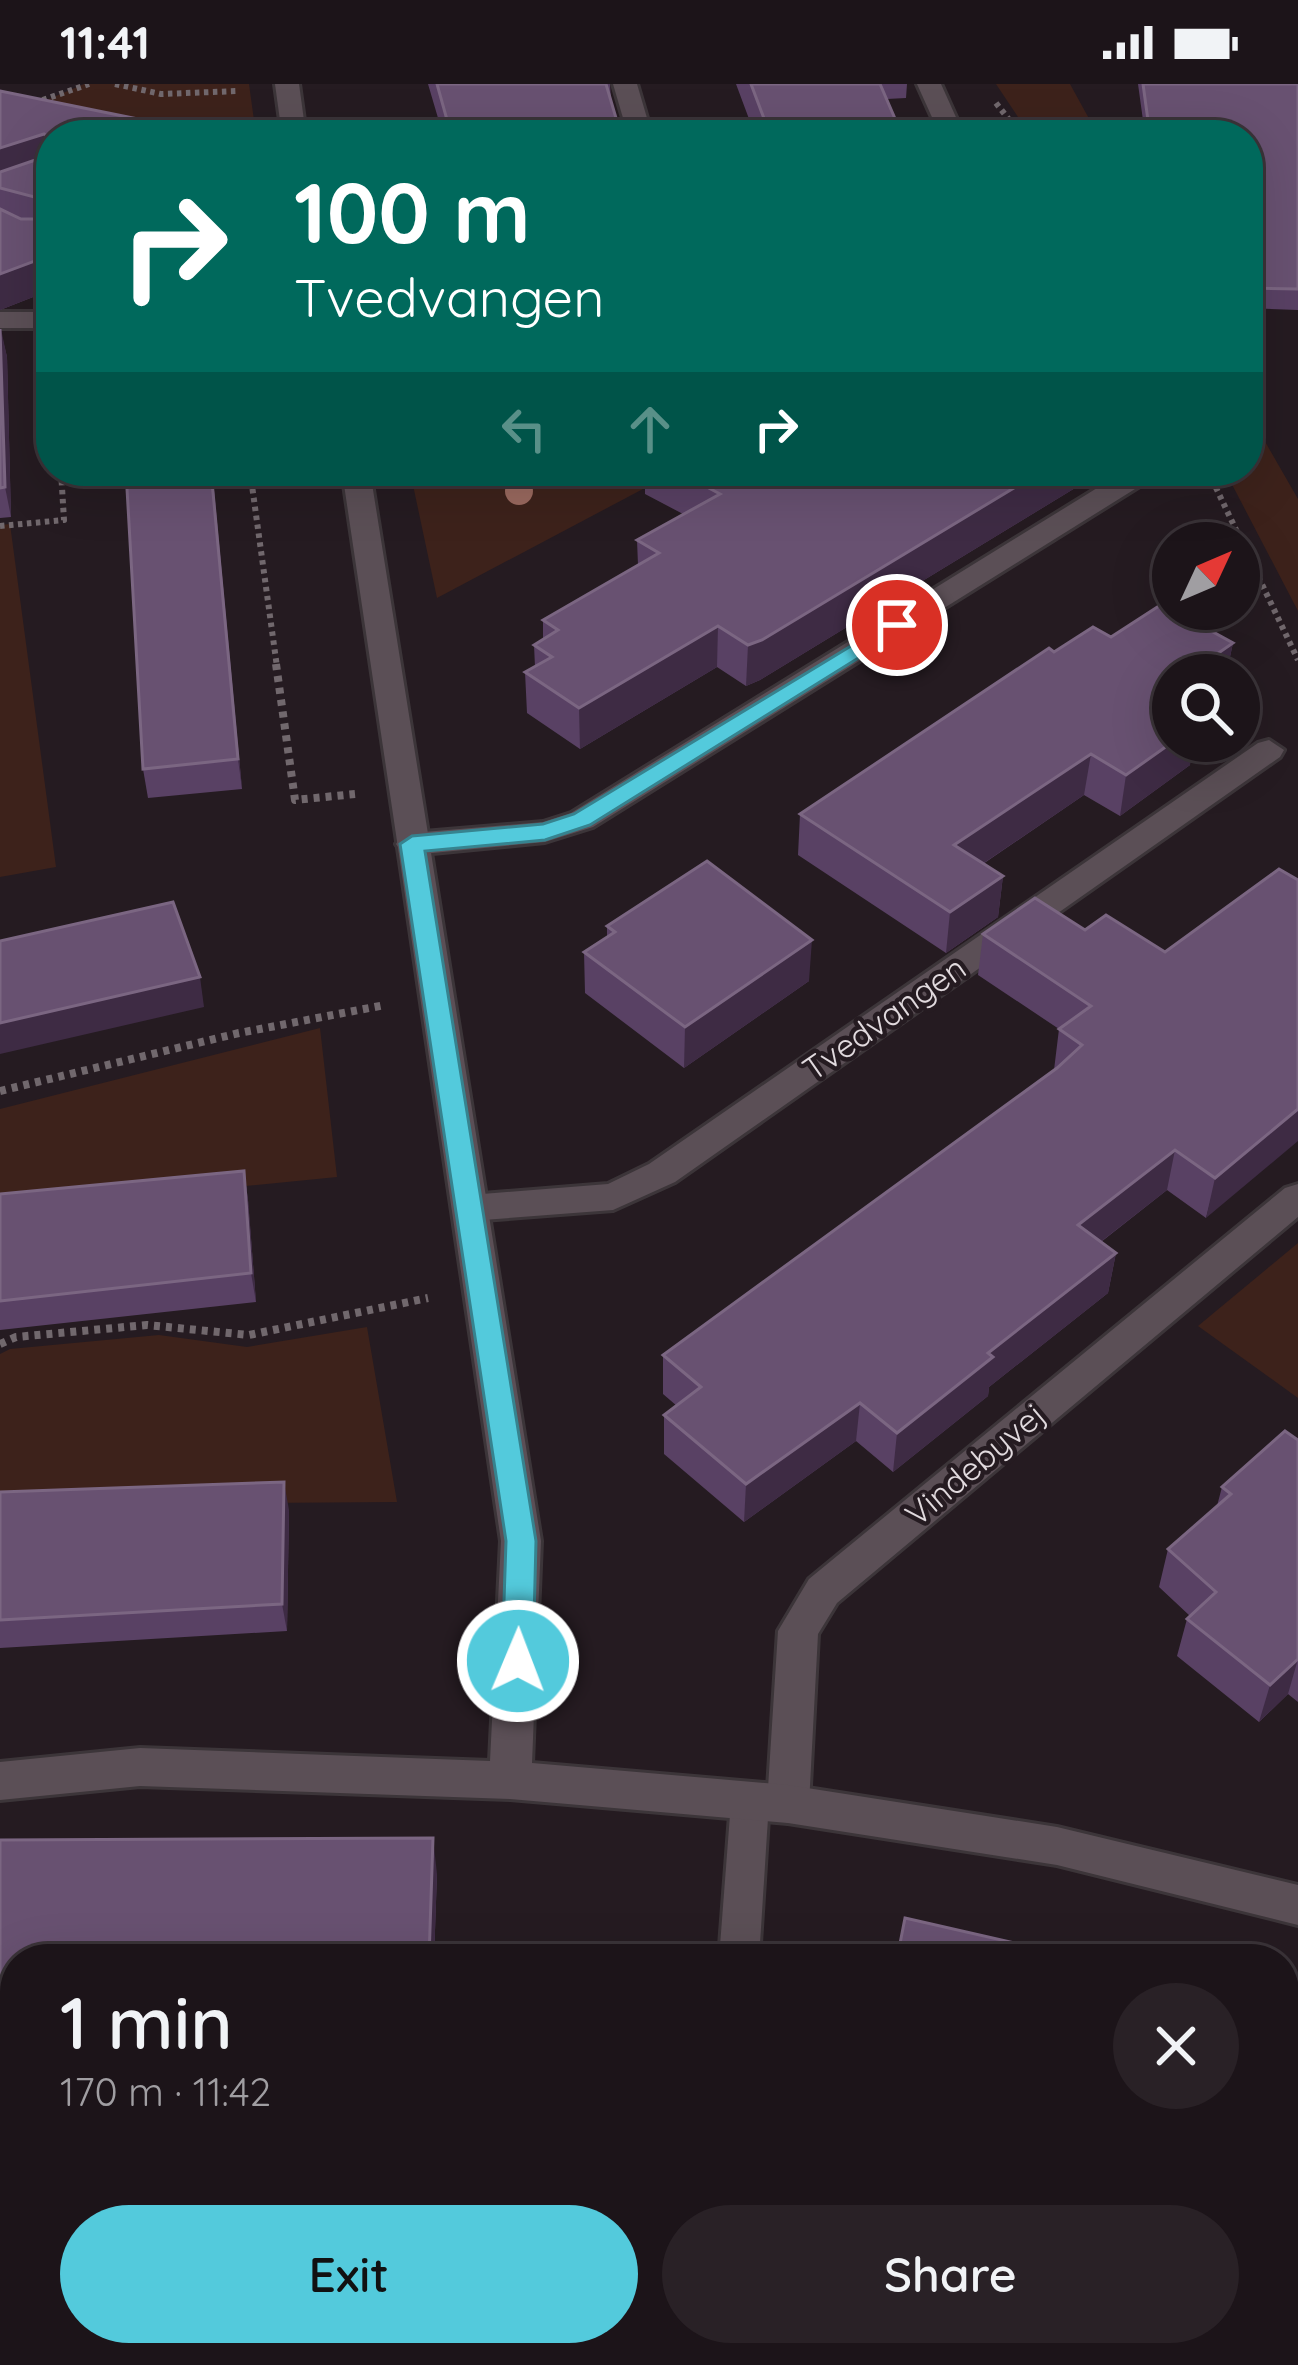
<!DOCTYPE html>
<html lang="en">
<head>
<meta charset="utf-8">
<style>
  :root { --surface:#1c1419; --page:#292126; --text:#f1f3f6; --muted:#a09ea2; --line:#3a3338; --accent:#53cadc }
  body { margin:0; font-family:Quicksand,sans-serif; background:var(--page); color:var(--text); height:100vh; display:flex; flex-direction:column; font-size:45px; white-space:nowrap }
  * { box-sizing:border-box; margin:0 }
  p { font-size:39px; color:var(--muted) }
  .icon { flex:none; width:66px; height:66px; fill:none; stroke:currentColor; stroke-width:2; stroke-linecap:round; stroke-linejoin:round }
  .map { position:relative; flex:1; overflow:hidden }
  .details { position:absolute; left:0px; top:1860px; width:1299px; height:423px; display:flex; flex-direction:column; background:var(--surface); border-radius:48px 48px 0 0; box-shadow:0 12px 48px #0002,0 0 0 3px var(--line) }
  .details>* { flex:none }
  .guide { position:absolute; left:36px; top:36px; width:1227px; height:366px; border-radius:48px; box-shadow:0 12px 48px #0002,0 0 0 3px var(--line); background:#00695c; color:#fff; overflow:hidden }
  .needle { width:78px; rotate:46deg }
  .fabs { position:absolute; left:1152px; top:438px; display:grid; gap:24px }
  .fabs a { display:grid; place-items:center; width:108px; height:108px; border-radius:50%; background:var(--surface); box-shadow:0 12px 48px #0002,0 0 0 3px var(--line); font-size:60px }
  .pin { position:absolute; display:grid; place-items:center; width:102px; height:102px; color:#fff; margin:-51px; border:6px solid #fff; border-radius:50%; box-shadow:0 3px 12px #0007 }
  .me { position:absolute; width:132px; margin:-66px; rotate:1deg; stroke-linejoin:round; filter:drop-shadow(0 0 9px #0008) }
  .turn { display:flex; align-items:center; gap:42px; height:252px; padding:0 60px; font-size:54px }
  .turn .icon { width:156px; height:156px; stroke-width:2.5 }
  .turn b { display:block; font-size:84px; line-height:102px }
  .lanes { display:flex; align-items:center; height:114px; padding:0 60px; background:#0003; justify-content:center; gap:60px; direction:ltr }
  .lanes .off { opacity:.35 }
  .round { display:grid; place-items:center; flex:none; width:126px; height:126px; border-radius:63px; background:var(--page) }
  .head { display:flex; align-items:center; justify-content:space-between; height:204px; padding:0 60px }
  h1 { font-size:72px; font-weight:600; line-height:90px }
  .cta { display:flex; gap:24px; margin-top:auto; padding:24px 60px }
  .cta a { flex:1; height:138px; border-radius:72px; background:var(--accent); color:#111; font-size:48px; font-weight:600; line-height:138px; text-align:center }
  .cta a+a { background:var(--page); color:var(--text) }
  .status { display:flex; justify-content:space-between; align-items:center; height:84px; padding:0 60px; background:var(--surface); direction:ltr }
  .status svg { height:33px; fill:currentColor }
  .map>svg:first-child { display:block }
</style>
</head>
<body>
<div class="status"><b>11:41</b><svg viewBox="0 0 49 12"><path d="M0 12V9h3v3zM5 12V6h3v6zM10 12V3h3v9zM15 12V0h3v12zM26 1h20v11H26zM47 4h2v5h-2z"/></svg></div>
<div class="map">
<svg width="1298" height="2281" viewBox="0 0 1298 2281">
  <rect width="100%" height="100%" fill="#251b21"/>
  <g fill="#3d221b">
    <path d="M 84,0 L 249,0 L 256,51 L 51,51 L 51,208 L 10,211 L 0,36 Z"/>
    <path d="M 996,0 L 1070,0 L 1098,51 L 1030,51 Z"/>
    <path d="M 1248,328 L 1298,415 L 1298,527 L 1225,387 L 1248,387 Z"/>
    <path d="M 410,387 L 677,387 L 437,514 Z"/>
    <path d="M 10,440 L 56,783 L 0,793 L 0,441 Z"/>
    <path d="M 320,944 L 337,1093 L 0,1126 L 0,1025 Z"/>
    <path d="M 1298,1159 L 1298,1314 L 1198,1242 Z"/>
    <path d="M 367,1243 L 397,1418 L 0,1421 L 0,1270 L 10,1265 L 159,1251 L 247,1263 Z"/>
  </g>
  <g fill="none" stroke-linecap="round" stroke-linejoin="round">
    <g stroke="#3c3539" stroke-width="6">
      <g id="lane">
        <path d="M 750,1701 L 764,1706 L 769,1718 L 759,1875 L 719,1875 L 731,1718 L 736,1706 Z"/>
        <path d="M 1284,2026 L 1298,2029 L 1298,2069 L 1284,2066 Z"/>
      </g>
    </g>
    <g stroke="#3c3539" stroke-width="6">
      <g id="street">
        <path d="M 613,0 L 637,0 L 652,51 L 628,51 Z"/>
        <path d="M 917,0 L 941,0 L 964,51 L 940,51 Z"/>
        <rect x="0" y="228" width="51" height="16"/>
        <path d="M 1138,387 L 1147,394 L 1143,400 L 593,743 L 545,758 L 412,771 L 401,767 L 396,760 L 401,753 L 412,749 L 543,738 L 571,729 L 1123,388 Z"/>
        <path d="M 1269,656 L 1284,666 L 1280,673 L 675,1098 L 613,1126 L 470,1137 L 457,1134 L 452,1124 L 457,1114 L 470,1111 L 608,1100 L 649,1080 L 1258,659 Z"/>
        <path d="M 1298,1100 L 1298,1133 L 837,1519 L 818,1550 L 809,1720 L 803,1733 L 788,1739 L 773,1733 L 767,1720 L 778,1547 L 809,1495 L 1285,1104 Z"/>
      </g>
    </g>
    <g stroke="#3c3539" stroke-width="6">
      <g id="secondary">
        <path d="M 275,0 L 299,0 L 306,51 L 282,51 Z"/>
        <path d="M 342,387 L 370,387 L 541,1457 L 532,1679 L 788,1701 L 1057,1743 L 1298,1801 L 1298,1841 L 1057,1781 L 788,1739 L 510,1715 L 140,1702 L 0,1716 L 0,1678 L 140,1664 L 490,1677 L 501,1457 Z"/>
      </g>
    </g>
    <g stroke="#71686d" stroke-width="6" stroke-dasharray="4.5 4.5" stroke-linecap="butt">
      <path d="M 115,0 L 161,10 L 238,7"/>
      <path d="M 34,19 L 89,0"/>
      <path d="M 996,19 L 1021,51"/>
      <path d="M 250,387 L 277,583"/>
      <path d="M 1208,387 L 1298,576"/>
      <path d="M 0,442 L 64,436 L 61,387"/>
    </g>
    <g stroke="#71686d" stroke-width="8" stroke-dasharray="6 6" stroke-linecap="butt">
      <path d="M 276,580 L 295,716 L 355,710"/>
      <path d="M 0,1007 L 239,949 L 385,921"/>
      <path d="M 0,1260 L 16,1253 L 147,1241 L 249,1251 L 428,1214"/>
    </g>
    <path stroke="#71686d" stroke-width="9" stroke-dasharray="8 8" stroke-linecap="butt" d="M 650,2281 L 651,2268"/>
    <use href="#lane" fill="#5b4f56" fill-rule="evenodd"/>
    <use href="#street" fill="#5b4f56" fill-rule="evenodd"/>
    <use href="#secondary" fill="#5b4f56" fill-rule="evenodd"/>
  </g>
  <circle fill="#9a695f" cx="519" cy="407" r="14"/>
  <g fill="#594164">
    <path d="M 428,0 L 610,0 L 611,17 L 621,51 L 443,51 Z"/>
    <path d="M 736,0 L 907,0 L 906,14 L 887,15 L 896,37 L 895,51 L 755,51 Z"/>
    <path d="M 1138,0 L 1298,0 L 1298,226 L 1248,224 L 1248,51 L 1145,51 Z"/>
    <path d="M 0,7 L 182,44 L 51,206 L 0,226 Z"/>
    <path d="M 0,245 L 7,273 L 11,433 L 0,434 Z"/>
    <path d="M 645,387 L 1103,387 L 760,596 L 746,602 L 717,583 L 580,665 L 527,629 L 525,588 L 535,583 L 534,561 L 543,555 L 543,536 L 638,481 L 637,456 L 683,430 L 645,410 Z"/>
    <path d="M 214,406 L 242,705 L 148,714 L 143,685 Z"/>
    <path d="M 1233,559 L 1226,591 L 1173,591 L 1190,681 L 1120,732 L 1084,711 L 983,780 L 1003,792 L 998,833 L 946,869 L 798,771 L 800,730 L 1054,568 Z"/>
    <path d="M 1298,796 L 1206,1134 L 1167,1106 L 1101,1158 L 1116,1169 L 1108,1209 L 989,1303 L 988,1312 L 893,1388 L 856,1357 L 744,1438 L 664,1370 L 664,1331 L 677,1322 L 663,1310 L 663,1271 L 1054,986 L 1059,945 L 978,891 L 983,850 L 1085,846 L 1165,868 Z"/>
    <path d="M 607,842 L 809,897 L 684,984 L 585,909 L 584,868 L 607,853 Z"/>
    <path d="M 244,1087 L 248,1116 L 256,1218 L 0,1246 L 0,1110 Z"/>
    <path d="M 1298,1356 L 1298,1618 L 1288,1610 L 1259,1638 L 1177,1572 L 1187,1535 L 1190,1532 L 1159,1503 L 1168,1465 L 1217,1422 L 1222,1403 Z"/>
    <path d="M 0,1408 L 289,1426 L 287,1547 L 0,1564 Z"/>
    <path d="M 0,1756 L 437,1790 L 434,1875 L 15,1875 L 15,1926 L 0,1926 Z"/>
    <path d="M 1284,1920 L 1298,1923 L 1298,2026 L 1287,2024 L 1287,2053 L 1294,2281 L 846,2281 Z"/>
  </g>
  <g fill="#3e2b44">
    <path d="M 44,50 L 50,82 L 0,98 L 0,64 Z"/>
    <path d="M 51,171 L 51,206 L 0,226 L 0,190 Z"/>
    <path d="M 1,245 L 7,273 L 11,433 L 5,403 Z"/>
    <path d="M 211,387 L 214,406 L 242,705 L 238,675 Z"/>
    <path d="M 1042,387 L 1103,387 L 760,596 L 746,602 L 748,561 Z"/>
    <path d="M 718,542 L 717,583 L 580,665 L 579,624 Z"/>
    <path d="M 1233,559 L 1226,591 L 1202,591 L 1204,579 Z"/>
    <path d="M 1174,657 L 1195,657 L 1190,681 L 1120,732 L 1126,691 Z"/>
    <path d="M 1091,670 L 1084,711 L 950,802 L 954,761 Z"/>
    <path d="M 1003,792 L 998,833 L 946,869 L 950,828 Z"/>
    <path d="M 812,856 L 809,897 L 684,984 L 685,943 Z"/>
    <path d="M 200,893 L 204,923 L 0,970 L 0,939 Z"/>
    <path d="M 1298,1025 L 1298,1057 L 1206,1134 L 1215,1094 Z"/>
    <path d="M 1175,1066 L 1167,1106 L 1071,1181 L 1078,1141 Z"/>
    <path d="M 244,1087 L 248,1116 L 256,1218 L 251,1189 Z"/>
    <path d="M 1116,1169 L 1108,1209 L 989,1303 L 988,1312 L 893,1388 L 897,1349 L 988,1269 Z"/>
    <path d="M 860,1319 L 856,1357 L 744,1438 L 746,1400 Z"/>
    <path d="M 284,1398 L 289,1426 L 287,1547 L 282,1520 Z"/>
    <path d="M 1298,1575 L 1288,1610 L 1259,1638 L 1270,1601 Z"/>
    <path d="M 433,1754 L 437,1790 L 434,1875 L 429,1875 Z"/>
    <path d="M 596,2268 L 601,2268 L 600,2281 L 595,2281 Z"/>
  </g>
  <g fill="#685171" stroke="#7b6682" stroke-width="3">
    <path d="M 437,0 L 606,0 L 621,51 L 446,51 L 451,50 Z"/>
    <path d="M 751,0 L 880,0 L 896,37 L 768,45 Z"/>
    <path d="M 1143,0 L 1298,0 L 1298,205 L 1248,204 L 1248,51 L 1150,51 Z"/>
    <path d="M 0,7 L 182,44 L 175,51 L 51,51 L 51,171 L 0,190 L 0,125 L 21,135 L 45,135 L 50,117 L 0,104 L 0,88 L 47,72 L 50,54 L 44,50 L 0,64 Z"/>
    <path d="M 0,245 L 5,403 L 0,404 Z"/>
    <path d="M 126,387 L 211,387 L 238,675 L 143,685 Z"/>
    <path d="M 677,387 L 1042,387 L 762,556 L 748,561 L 718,542 L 579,624 L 525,588 L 552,573 L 534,561 L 558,546 L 543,536 L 659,469 L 637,456 L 720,410 Z"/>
    <path d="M 1162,520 L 1233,559 L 1204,579 L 1216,586 L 1209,591 L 1173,591 L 1173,616 L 1166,621 L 1173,625 L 1174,657 L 1126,691 L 1091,670 L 954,761 L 1003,792 L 950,828 L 800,730 L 1049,564 L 1054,568 L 1093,543 L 1111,553 Z"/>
    <path d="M 707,777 L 812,856 L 685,943 L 584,868 L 615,848 L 607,842 Z"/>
    <path d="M 1279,785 L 1298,796 L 1298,1025 L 1215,1094 L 1175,1066 L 1078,1141 L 1116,1169 L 988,1269 L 993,1273 L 897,1349 L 860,1319 L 746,1400 L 664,1331 L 701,1303 L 663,1271 L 1057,984 L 1082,961 L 1059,945 L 1091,922 L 983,850 L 1035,814 L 1085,846 L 1106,831 L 1165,868 Z"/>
    <path d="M 173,818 L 200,893 L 0,939 L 0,857 Z"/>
    <path d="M 244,1087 L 251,1189 L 0,1217 L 0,1110 Z"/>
    <path d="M 1285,1347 L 1298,1356 L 1298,1575 L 1270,1601 L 1187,1535 L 1216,1508 L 1168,1465 L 1231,1410 L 1222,1403 Z"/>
    <path d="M 284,1398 L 282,1520 L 0,1536 L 0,1408 Z"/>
    <path d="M 433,1754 L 429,1875 L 15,1875 L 15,1891 L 0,1891 L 0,1756 Z"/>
    <path d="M 905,1834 L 1085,1875 L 897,1875 Z"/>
    <path d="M 1284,1920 L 1298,1923 L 1298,2008 L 1288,2007 L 1287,2053 L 1298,2055 L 1298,2176 L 1294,2281 L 968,2281 L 947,2277 L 947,2281 L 846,2281 L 848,2268 L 1284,2268 Z"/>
    <path d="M 405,2268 L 596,2268 L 595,2281 L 403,2281 Z"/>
  </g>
  <path fill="#53cadc" stroke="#36838f" stroke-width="3" d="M 897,534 L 905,536 L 905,545 L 590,741 L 545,756 L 425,767 L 536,1457 L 533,1577 L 529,1586 L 518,1590 L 507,1586 L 502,1577 L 506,1457 L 400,760 L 412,752 L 543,740 L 574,730 Z"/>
  <g text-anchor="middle" stroke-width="9" stroke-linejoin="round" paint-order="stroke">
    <g font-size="33" fill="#e1dade" stroke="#251b21">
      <text transform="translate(884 934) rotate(-35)" y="12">Tvedvangen</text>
      <text transform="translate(975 1380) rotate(-40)" y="12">Vindebyvej</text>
    </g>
  </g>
</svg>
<div class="fabs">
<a><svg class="needle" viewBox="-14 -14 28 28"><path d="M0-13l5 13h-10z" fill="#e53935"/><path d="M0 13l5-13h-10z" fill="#a09ea2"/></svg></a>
<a><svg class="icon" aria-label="search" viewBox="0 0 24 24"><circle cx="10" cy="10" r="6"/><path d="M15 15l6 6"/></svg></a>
</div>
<div class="pin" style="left:897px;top:541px;background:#d93025"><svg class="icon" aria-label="arrive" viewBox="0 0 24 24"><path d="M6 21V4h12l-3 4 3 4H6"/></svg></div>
<svg class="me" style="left:518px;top:1577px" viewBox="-20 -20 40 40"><circle r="17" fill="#53cadc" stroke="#fff" stroke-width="3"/><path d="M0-11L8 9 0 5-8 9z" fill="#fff"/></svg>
<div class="guide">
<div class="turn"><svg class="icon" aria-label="right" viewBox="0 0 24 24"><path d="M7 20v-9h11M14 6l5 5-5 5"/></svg><div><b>100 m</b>Tvedvangen</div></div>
<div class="lanes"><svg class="icon off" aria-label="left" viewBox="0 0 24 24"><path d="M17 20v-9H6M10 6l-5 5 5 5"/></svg><svg class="icon off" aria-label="ahead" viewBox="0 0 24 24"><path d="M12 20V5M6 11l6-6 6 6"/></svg><svg class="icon" aria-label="right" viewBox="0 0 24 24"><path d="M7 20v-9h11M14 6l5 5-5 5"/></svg></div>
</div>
<section class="details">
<div class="head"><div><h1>1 min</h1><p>170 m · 11:42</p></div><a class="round"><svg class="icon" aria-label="close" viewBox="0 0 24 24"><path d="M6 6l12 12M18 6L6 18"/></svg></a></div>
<div class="cta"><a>Exit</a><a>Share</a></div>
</section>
</div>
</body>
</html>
